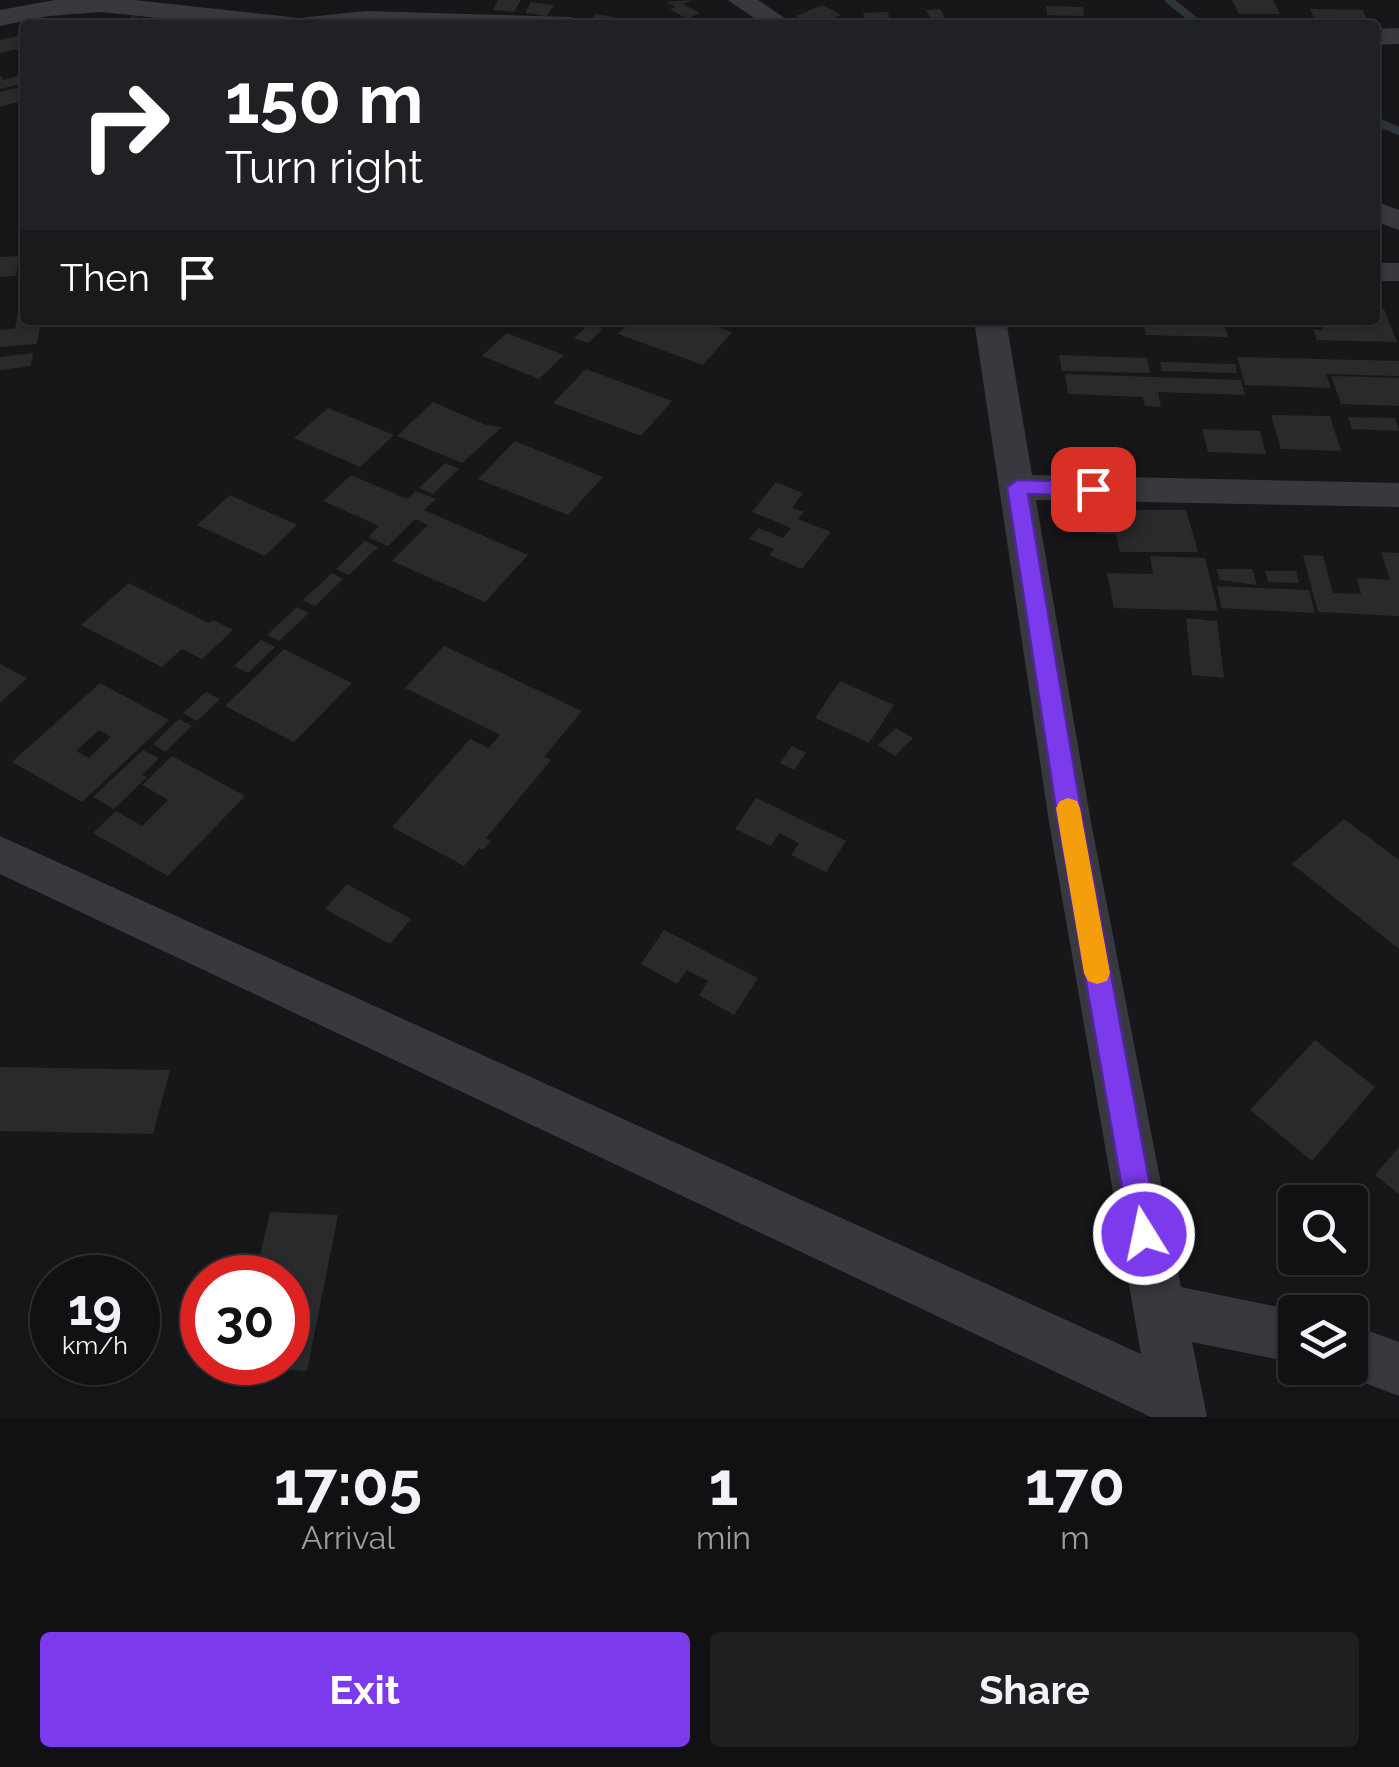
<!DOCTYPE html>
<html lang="en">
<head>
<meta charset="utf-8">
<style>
  :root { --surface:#111113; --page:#1e1f21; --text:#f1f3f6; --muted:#9c9da0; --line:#303133; --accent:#7c3aed }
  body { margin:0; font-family:Raleway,sans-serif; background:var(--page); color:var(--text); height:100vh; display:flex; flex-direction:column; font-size:38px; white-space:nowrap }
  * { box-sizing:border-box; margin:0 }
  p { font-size:32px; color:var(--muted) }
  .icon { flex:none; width:55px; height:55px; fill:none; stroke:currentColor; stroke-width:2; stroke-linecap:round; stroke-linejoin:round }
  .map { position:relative; height:1417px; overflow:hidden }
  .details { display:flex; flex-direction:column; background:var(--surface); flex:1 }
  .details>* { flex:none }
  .hud { position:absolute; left:20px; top:20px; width:1360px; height:305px; border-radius:10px; box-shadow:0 2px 8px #0004,0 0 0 2px var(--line); background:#202124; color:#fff; overflow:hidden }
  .tools { position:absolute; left:1278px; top:1185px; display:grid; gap:20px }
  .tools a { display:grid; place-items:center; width:90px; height:90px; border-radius:10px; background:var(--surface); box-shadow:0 2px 8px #0004,0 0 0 2px var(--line); font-size:50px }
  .speed { position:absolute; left:30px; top:1255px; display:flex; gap:20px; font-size:50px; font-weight:700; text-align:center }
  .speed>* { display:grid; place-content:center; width:130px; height:130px; border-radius:50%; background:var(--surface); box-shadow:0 2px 8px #0004,0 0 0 2px var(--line); line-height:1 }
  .speed small { font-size:25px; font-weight:400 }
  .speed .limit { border:15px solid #d22; background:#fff; color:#111 }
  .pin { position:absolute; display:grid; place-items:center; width:85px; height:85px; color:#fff; margin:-42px; border-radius:20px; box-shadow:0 5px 15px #0006 }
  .me { position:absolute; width:110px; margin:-55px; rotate:350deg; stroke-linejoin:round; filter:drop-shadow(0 0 8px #0008) }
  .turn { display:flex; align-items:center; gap:35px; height:210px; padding:0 40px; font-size:45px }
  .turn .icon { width:130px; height:130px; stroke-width:2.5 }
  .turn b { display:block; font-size:70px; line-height:85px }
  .then { display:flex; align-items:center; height:95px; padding:0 40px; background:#0003; gap:20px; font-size:38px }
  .eta { display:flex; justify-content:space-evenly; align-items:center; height:170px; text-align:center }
  .eta b { font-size:60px; font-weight:700; line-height:70px }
  .primary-button { display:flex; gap:20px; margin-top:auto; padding:20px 40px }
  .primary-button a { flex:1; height:115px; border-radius:10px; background:var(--accent); color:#fff; font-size:40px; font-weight:700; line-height:115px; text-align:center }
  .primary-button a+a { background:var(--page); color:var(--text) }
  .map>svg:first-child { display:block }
</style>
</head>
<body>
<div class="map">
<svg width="1399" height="1417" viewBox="0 0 1399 1417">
  <rect width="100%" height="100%" fill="#171719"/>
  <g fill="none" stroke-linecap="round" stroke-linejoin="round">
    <g stroke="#2d353c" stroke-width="8">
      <path d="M 1169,0 L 1200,25"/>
      <path d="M 1375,121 L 1399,131"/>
    </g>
  </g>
  <g fill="#2a2a2d" fill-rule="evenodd">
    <path d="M 498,0 L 521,0 L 514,12 L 493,10 Z"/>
    <path d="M 693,0 L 683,4 L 700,13 L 687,19 L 670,9 L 676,7 L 666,2 Z"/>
    <path d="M 1232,0 L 1273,0 L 1280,14 L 1239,14 Z"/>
    <path d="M 531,2 L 554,5 L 547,16 L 525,13 Z"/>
    <path d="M 823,5 L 841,15 L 827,21 L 833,25 L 812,25 L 796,16 Z"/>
    <path d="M 1046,6 L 1083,7 L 1084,16 L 1047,15 Z"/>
    <path d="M 940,9 L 949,25 L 934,25 L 926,10 Z"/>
    <path d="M 1310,9 L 1363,10 L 1369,24 L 1314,18 Z"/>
    <path d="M 888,12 L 890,21 L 865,21 L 863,13 Z"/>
    <path d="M 158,14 L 169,17 L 157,25 L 124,22 L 133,16 L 148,21 Z"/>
    <path d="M 596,14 L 634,21 L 631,25 L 611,25 L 589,21 Z"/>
    <path d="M 18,36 L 23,48 L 0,53 L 0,40 Z"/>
    <path d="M 25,74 L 25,83 L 0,89 L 0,75 L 3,80 Z"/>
    <path d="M 25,86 L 25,100 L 0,107 L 0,92 Z"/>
    <path d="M 19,256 L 16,276 L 0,277 L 0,257 Z"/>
    <path d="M 1375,309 L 1384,309 L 1397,342 L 1317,340 L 1313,329 L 1323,330 L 1320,320 L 1375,320 Z"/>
    <path d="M 18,312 L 25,312 L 25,320 L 41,320 L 37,344 L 0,347 L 0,330 L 15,329 Z"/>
    <path d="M 632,320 L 696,320 L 732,332 L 703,365 L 618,334 Z"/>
    <path d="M 1143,320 L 1223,320 L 1228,337 L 1146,335 Z"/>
    <path d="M 589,324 L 603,329 L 588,343 L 574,338 Z"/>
    <path d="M 507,333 L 564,355 L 539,379 L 482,356 Z"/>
    <path d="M 33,353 L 31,366 L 0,370 L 0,357 Z"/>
    <path d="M 1059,355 L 1147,358 L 1150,373 L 1062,371 Z"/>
    <path d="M 1237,357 L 1399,361 L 1399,376 L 1326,374 L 1331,388 L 1245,385 Z"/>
    <path d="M 1160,362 L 1235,364 L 1237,373 L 1162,371 Z"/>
    <path d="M 586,369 L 672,401 L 641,436 L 553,403 Z"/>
    <path d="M 1065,374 L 1241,380 L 1245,395 L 1158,392 L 1161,407 L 1145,406 L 1143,397 L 1068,394 Z"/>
    <path d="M 1331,376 L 1399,378 L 1399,406 L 1341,404 Z"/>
    <path d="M 433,402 L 486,425 L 502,427 L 462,463 L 397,436 Z"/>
    <path d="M 328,408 L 394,435 L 360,467 L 294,438 Z"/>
    <path d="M 1271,415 L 1330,416 L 1341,451 L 1281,449 Z"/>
    <path d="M 1348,417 L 1395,418 L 1399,431 L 1352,429 Z"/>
    <path d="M 1202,429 L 1260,431 L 1266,454 L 1208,452 Z"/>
    <path d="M 515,441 L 603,477 L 568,515 L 478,479 Z"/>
    <path d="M 445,463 L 459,469 L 433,494 L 419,488 Z"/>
    <path d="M 351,475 L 407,499 L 416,491 L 436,499 L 424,510 L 528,555 L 485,602 L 392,561 L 428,525 L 415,519 L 388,546 L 368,537 L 379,526 L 323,501 Z"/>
    <path d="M 776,482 L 803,493 L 792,508 L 804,512 L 798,519 L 831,532 L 802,569 L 769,555 L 774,549 L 749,539 L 759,528 L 783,538 L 791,528 L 752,512 Z"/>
    <path d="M 230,495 L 297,525 L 265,556 L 197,525 Z"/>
    <path d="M 1092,510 L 1186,510 L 1198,552 L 1120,552 L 1116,534 L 1097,534 Z"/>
    <path d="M 365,541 L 378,547 L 349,575 L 336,569 Z"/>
    <path d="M 1381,552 L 1399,553 L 1399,616 L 1318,612 L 1303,555 L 1323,556 L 1333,593 L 1361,594 L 1357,578 L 1390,580 Z"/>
    <path d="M 1150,556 L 1205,558 L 1218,611 L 1114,608 L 1107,573 L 1153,574 Z"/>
    <path d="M 1216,569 L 1252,569 L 1257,585 L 1220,580 Z"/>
    <path d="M 1265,571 L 1296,571 L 1299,583 L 1268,582 Z"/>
    <path d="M 332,573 L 343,579 L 315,606 L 303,600 Z"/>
    <path d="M 129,583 L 209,623 L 213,620 L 233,630 L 202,659 L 182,649 L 162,667 L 81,625 Z"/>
    <path d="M 1217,586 L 1309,590 L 1315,613 L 1221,608 Z"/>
    <path d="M 297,607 L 309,613 L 279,641 L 267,635 Z"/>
    <path d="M 1186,618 L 1217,621 L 1224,678 L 1192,675 Z"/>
    <path d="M 261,640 L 275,647 L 248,673 L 234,666 Z"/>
    <path d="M 444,646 L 582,711 L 544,757 L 551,760 L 486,838 L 491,841 L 483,850 L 479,848 L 464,866 L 392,827 L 470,739 L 489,748 L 500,735 L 405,688 Z"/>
    <path d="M 284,649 L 352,683 L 294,742 L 225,706 Z"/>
    <path d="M 0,664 L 27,678 L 0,703 Z"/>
    <path d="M 840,681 L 894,705 L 869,743 L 815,718 Z"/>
    <path d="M 100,683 L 169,720 L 82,802 L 12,762 ZM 99,730 L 111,737 L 89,758 L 76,751 Z"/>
    <path d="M 206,692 L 220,699 L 197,721 L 183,713 Z"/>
    <path d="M 179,719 L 192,726 L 165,752 L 153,744 Z"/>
    <path d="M 896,728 L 913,738 L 895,756 L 878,745 Z"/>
    <path d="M 792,746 L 806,753 L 794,770 L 780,763 Z"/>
    <path d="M 143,750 L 159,758 L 142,775 L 147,777 L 114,809 L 93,797 Z"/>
    <path d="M 172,756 L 245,796 L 168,876 L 93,833 L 116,811 L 142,826 L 168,800 L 142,785 Z"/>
    <path d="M 756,798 L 846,841 L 826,872 L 791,855 L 799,843 L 779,833 L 771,846 L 735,829 Z"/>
    <path d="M 1344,819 L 1399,860 L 1399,949 L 1292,864 Z"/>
    <path d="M 347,884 L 411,919 L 390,944 L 325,909 Z"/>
    <path d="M 664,930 L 758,978 L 734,1015 L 699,995 L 708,981 L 687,970 L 677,984 L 641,964 Z"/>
    <path d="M 1315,1040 L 1375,1087 L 1312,1161 L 1250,1110 Z"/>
    <path d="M 0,1067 L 170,1070 L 153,1134 L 0,1131 Z"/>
    <path d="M 1399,1147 L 1399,1194 L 1375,1175 Z"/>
    <path d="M 270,1212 L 338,1215 L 307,1371 L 235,1367 L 236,1362 L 288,1362 L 288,1278 L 255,1278 Z"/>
  </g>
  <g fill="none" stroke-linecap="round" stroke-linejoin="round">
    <g fill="#38393e" fill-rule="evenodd">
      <path d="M 55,0 L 134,0 L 299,18 L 366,11 L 571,17 L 584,25 L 225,25 L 101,12 L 49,16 L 0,26 L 0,10 Z"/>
      <path d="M 728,0 L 758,0 L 795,25 L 764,25 Z"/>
      <path d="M 1399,28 L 1399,44 L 1375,45 L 1375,29 Z"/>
      <path d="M 1375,201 L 1399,210 L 1399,230 L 1375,221 Z"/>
      <rect x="1375" y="263" width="24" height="18"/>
      <path d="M 974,320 L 1006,320 L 1032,475 L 1399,483 L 1399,507 L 1036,500 L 1091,822 L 1181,1287 L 1303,1312 L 1295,1312 L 1295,1363 L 1192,1342 L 1207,1417 L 1151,1417 L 0,874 L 0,836 L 1141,1354 L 1049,822 Z"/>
      <path d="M 1350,1324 L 1399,1342 L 1399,1396 L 1331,1370 L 1350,1368 Z"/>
    </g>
  </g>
  <path fill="#7c3aed" stroke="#51269a" stroke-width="2.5" d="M 1017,480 L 1093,482 L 1103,489 L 1093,496 L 1028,494 L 1083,822 L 1159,1234 L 1155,1244 L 1144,1249 L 1134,1244 L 1130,1234 L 1058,822 L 1007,487 Z"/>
  <path fill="#f59e0b" d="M 1068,798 L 1077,801 L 1080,808 L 1110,973 L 1107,981 L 1097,984 L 1088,981 L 1084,973 L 1056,808 L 1060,801 Z"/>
</svg>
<div class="tools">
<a><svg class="icon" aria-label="search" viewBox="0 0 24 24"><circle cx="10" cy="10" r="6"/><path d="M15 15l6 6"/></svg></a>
<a><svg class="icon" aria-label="layers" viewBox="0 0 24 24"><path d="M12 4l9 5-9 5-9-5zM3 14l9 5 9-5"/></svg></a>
</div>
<div class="speed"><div>19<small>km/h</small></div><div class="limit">30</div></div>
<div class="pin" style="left:1093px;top:489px;background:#d93025"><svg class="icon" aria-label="arrive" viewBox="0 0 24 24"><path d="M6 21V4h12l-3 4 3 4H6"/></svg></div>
<svg class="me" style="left:1144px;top:1234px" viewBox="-20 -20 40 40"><circle r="17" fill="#7c3aed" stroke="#fff" stroke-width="3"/><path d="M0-11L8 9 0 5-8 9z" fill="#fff"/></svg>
<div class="hud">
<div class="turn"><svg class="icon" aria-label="right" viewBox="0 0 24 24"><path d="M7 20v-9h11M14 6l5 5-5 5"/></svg><div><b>150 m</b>Turn right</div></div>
<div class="then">Then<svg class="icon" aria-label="arrive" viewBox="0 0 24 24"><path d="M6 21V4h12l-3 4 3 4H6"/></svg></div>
</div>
</div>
<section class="details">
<div class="eta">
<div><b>17:05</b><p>Arrival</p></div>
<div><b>1</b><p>min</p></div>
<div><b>170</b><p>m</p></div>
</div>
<div class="primary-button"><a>Exit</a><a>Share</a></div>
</section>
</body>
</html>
